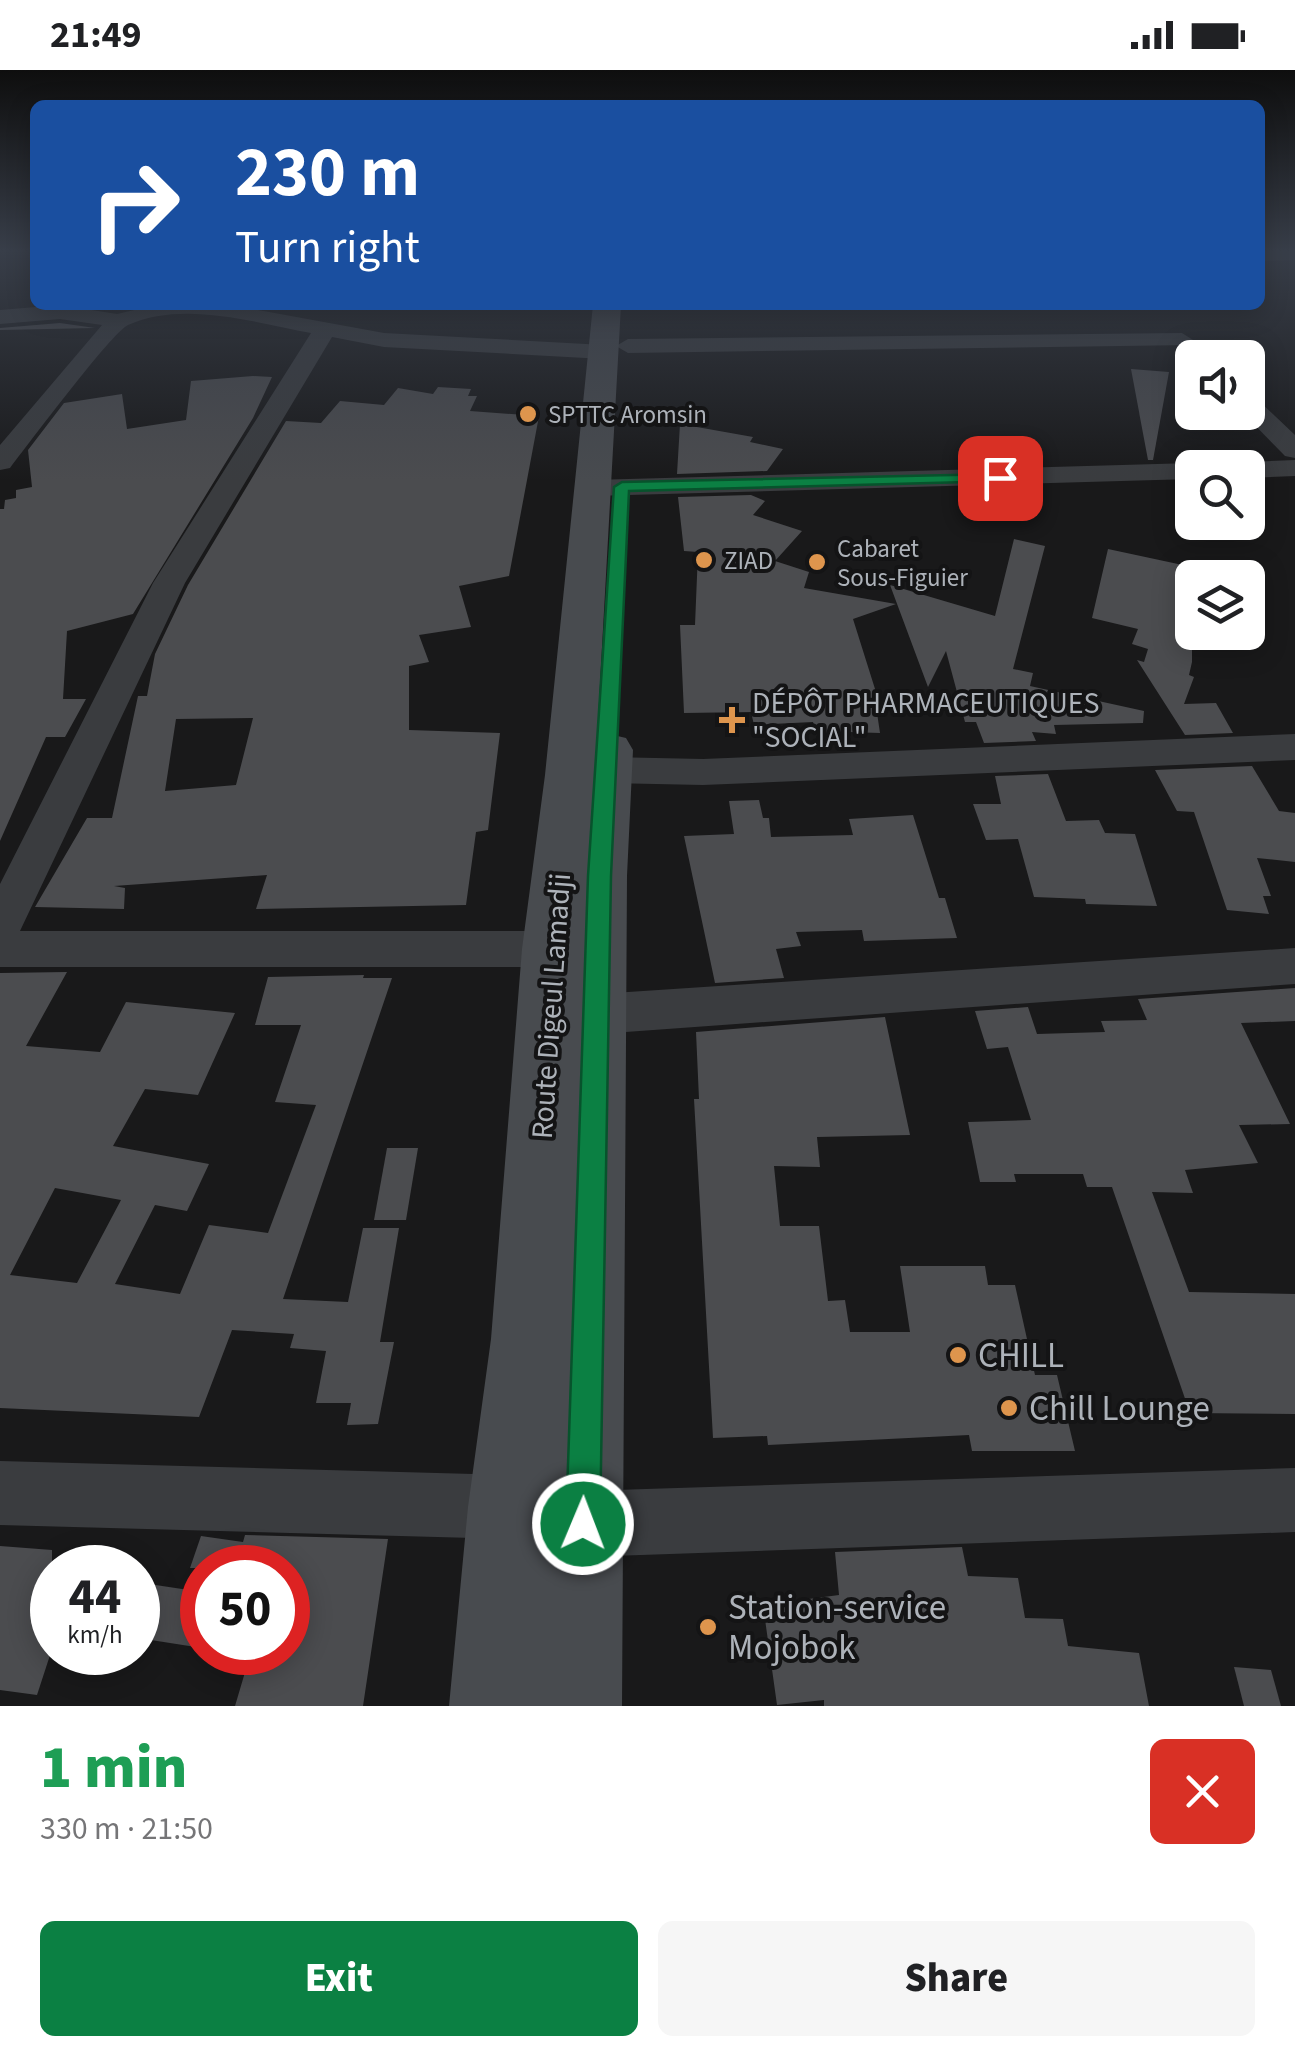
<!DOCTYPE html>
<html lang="en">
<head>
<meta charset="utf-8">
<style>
  :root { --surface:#fff; --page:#f6f6f6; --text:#202124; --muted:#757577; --accent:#0b8043 }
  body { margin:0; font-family:"Source Sans 3",sans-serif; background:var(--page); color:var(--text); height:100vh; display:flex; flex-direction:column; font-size:38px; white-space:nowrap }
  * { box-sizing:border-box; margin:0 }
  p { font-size:32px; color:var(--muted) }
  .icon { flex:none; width:55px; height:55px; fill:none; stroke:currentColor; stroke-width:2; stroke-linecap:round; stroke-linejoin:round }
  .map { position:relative; height:1636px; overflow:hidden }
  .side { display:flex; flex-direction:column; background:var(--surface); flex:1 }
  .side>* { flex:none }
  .top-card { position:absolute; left:30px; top:30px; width:1235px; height:210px; border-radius:15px; box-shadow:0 5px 25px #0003; background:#1a4fa0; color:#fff; overflow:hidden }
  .controls { position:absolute; left:1175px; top:270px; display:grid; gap:20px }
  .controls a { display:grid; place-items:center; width:90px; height:90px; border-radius:15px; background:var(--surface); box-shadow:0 5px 25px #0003; font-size:50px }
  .speed { position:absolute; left:30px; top:1475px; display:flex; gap:20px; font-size:50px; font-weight:700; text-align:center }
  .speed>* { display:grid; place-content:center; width:130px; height:130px; border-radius:50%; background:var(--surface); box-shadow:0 5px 25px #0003; line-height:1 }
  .speed small { font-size:25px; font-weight:400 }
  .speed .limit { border:15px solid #d22; background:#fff; color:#111 }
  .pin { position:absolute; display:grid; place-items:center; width:85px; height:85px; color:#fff; margin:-42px; border-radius:20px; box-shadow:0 5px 15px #0006 }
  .me { position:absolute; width:110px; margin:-55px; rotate:1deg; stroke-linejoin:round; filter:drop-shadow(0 0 8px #0008) }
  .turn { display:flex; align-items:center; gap:35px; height:210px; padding:0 40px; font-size:45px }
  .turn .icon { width:130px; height:130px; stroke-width:2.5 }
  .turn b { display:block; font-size:70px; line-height:85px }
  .round { display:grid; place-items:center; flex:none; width:105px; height:105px; border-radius:15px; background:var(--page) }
  .overview { display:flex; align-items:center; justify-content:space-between; height:170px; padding:0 40px }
  h1 { font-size:60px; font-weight:800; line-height:75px; color:#1e9e55 }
  .action { display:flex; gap:20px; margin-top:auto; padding:20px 40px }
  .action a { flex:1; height:115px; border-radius:15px; background:var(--accent); color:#fff; font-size:40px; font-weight:800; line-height:115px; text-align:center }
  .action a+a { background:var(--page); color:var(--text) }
  .status { display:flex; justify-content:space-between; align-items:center; height:70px; padding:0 50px; background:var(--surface); direction:ltr }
  .status svg { height:28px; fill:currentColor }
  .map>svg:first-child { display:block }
</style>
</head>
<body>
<div class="status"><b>21:49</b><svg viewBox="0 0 49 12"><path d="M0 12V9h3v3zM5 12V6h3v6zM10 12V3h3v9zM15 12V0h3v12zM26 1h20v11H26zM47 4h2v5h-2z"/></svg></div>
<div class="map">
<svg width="1295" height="1636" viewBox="0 0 1295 1636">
  <rect width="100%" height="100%" fill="#19191a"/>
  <g fill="#4b4c4f" fill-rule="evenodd">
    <path d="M 60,253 L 95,258 L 0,260 L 0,258 Z"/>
    <path d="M 1131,299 L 1169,302 L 1153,390 L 1148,390 Z"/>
    <path d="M 253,306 L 272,307 L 253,348 L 133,544 L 67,561 L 63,629 L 86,629 L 65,667 L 46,667 L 0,771 L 0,439 L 4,439 L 5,430 L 16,428 L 16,420 L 32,417 L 28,380 L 64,333 L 122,324 L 127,359 L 186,350 L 191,311 Z"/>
    <path d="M 438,317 L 471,319 L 468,326 L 477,326 L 470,341 L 539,346 L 509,506 L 459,516 L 471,557 L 419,565 L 429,592 L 409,596 L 409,660 L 500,663 L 488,760 L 476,762 L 466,835 L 256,839 L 267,805 L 114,816 L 125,818 L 124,839 L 35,837 L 87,748 L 112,748 L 138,626 L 147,626 L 155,584 L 188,515 L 286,351 L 321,353 L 340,331 L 384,335 L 398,318 L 433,324 ZM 253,648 L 236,715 L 165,721 L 176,649 Z"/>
    <path d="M 680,354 L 753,367 L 750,372 L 783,379 L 767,401 L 677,404 Z"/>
    <path d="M 751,425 L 765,431 L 753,445 L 802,461 L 775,491 L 809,502 L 804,518 L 896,534 L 853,549 L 881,638 L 876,636 L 880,663 L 849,662 L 851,668 L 818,670 L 813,652 L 754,655 L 751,642 L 684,643 L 680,555 L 695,555 L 698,482 L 684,481 L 678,427 Z"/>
    <path d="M 1014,469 L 1045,476 L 1013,599 L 1033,603 L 1030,616 L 1144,641 L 1143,653 L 1054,655 L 1056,664 L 1032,662 L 1036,671 L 984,673 L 976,652 L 965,652 L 946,581 L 928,617 L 890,515 L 995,546 Z"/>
    <path d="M 1108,479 L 1192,497 L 1192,592 L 1189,605 L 1194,607 L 1184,634 L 1216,633 L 1233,663 L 1185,665 L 1137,590 L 1144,592 L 1148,579 L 1132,574 L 1138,559 L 1092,548 Z"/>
    <path d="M 1252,696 L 1279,741 L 1295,743 L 1295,792 L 1257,788 L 1271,826 L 1263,826 L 1269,844 L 1227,840 L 1194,742 L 1177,741 L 1155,700 Z"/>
    <path d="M 1048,704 L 1066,751 L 1099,750 L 1105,763 L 1135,764 L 1157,836 L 1086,834 L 1085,829 L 1034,827 L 1018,769 L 986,770 L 973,734 L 1001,734 L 995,706 Z"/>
    <path d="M 759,730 L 763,748 L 769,748 L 771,767 L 853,765 L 849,749 L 913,745 L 939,828 L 945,828 L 957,868 L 864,871 L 862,860 L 796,862 L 801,876 L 776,879 L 784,908 L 715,913 L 684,766 L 734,764 L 729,731 Z"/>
    <path d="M 67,902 L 26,976 L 100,982 L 126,932 L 235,943 L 198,1025 L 145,1019 L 113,1076 L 209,1094 L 187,1141 L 155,1135 L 115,1214 L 180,1224 L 209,1155 L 268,1163 L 316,1035 L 275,1032 L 301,955 L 255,955 L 268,907 L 364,905 L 363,908 L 392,908 L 283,1229 L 348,1232 L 363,1158 L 399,1158 L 380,1272 L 394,1272 L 378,1354 L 347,1355 L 351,1333 L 316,1333 L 326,1281 L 290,1278 L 294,1264 L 232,1260 L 199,1347 L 0,1338 L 0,903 ZM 55,1118 L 121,1130 L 77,1213 L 10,1205 Z"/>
    <path d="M 1295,918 L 1295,951 L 1241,953 L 1290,1054 L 1239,1055 L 1258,1093 L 1185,1100 L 1193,1123 L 1152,1122 L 1189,1222 L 1295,1224 L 1295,1344 L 1190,1343 L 1112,1117 L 1087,1117 L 1083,1104 L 1014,1104 L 1016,1112 L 980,1112 L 968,1052 L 1031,1050 L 1008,977 L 987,979 L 975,941 L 1028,937 L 1037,964 L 1105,962 L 1101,951 L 1147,950 L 1138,929 Z"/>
    <path d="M 885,947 L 910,1065 L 817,1067 L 820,1097 L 774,1096 L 780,1156 L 819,1156 L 828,1231 L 845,1230 L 850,1262 L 910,1262 L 900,1196 L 985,1196 L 988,1215 L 1015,1215 L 1035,1305 L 1057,1305 L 1075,1381 L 972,1381 L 969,1365 L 768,1375 L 767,1366 L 713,1368 L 694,1029 L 699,1029 L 696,962 Z"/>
    <path d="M 387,1078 L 418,1078 L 406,1150 L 374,1150 Z"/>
    <path d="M 245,1465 L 388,1469 L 363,1636 L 235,1636 L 251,1582 L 288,1582 L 288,1498 L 190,1498 L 201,1466 L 243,1472 Z"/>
    <path d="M 0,1476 L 52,1480 L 52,1579 L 37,1625 L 0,1620 Z"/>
    <path d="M 962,1477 L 968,1506 L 1018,1508 L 1025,1548 L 1063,1549 L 1068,1576 L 1139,1583 L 1149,1636 L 824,1636 L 824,1630 L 777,1635 L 763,1535 L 839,1525 L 835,1482 Z"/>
    <path d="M 149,1514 L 202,1522 L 202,1578 L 138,1568 L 138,1544 Z"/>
    <path d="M 1234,1597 L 1271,1600 L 1281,1636 L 1244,1636 Z"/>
  </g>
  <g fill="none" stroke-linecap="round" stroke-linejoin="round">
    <g fill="#3a3c3f" fill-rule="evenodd">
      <path d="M 1260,182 L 1295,182 L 1295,190 L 1260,191 Z"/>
      <path d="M 60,235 L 117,244 L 156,235 L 231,235 L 384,263 L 604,275 L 616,282 L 604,289 L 384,277 L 332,267 L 185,513 L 20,861 L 551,861 L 567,866 L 573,879 L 567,892 L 551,897 L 0,897 L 0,814 L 153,513 L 311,263 C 255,253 184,230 128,255 C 112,262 27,376 10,398 L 0,400 L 0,375 L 102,255 L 60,249 L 0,254 L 0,240 Z"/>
      <path d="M 1182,263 L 1193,270 L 1190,275 L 628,283 L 616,276 L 628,269 Z"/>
      <path d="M 1248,326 L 1257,329 L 1295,365 L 1295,388 L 1285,386 L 1242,342 L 1248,342 Z"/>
      <path d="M 1295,390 L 1295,406 L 1248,408 L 1248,398 L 1236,398 L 1248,392 Z"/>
      <path d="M 1192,393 L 1203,398 L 1192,398 L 1192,409 L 592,426 L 582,424 L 578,418 L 582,412 L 592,410 Z"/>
      <path d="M 1295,664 L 1295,690 L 703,715 L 608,713 L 594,709 L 589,700 L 594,691 L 608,687 L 703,689 Z"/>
      <path d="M 1295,878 L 1295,914 L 598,964 L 581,958 L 575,944 L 581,930 L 598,924 Z"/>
      <path d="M 0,1391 L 510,1405 L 583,1421 L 1295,1398 L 1295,1462 L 583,1487 L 510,1469 L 0,1455 Z"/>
    </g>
    <path fill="#484b4f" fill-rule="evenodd" d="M 593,235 L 621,235 L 597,667 L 609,664 L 626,668 L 633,680 L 627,806 L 622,1636 L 449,1636 L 468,1437 L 491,1269 L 522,879 L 545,705 Z"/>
  </g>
  <linearGradient id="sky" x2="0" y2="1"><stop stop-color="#0e0e0e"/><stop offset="0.44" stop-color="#383e49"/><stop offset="1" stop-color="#383e49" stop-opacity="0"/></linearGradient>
  <rect width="1295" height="411" fill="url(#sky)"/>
  <path fill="#0b8043" stroke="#07532c" stroke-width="2.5" d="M 1000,404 L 1007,408 L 1005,411 L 629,421 L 611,806 L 600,1454 L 595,1466 L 583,1471 L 571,1466 L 566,1454 L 588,806 L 614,417 L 622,412 Z"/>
  <g fill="#de954d" stroke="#141415" stroke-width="4">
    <circle cx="528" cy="344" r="10"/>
    <circle cx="704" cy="490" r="10"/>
    <circle cx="817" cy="492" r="10"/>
    <path d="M727 635h10v10h10v10h-10v10h-10v-10h-10v-10h10z"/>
    <circle cx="958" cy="1285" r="10"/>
    <circle cx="1009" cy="1338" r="10"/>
    <circle cx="708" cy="1557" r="10"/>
  </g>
  <g text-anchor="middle" stroke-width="8" stroke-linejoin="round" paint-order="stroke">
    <g font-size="25" fill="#adb2b9" stroke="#141415" text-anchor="start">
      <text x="548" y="353">SPTTC Aromsin</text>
      <text x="837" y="487">Cabaret<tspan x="837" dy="29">Sous-Figuier</tspan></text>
      <text x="724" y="499">ZIAD</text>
    </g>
    <g font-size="30" fill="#adb2b9" stroke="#141415" text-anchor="start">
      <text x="752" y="643">DÉPÔT PHARMACEUTIQUES<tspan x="752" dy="34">"SOCIAL"</tspan></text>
    </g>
    <g font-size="30" fill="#adb2b9" stroke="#141415">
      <text transform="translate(551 936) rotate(-86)" y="10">Route Digeul Lamadji</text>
    </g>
    <g font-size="35" fill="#adb2b9" stroke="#141415" text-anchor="start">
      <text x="978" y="1297">CHILL</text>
      <text x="1029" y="1350">Chill Lounge</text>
      <text x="728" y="1549">Station-service<tspan x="728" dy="40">Mojobok</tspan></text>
    </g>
  </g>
</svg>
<div class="controls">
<a><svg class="icon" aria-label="sound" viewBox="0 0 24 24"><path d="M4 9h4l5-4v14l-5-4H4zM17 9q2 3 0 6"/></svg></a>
<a><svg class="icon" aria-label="search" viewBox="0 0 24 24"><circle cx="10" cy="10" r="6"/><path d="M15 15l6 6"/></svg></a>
<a><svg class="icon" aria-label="layers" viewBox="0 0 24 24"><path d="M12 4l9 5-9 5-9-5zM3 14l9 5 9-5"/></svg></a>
</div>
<div class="speed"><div>44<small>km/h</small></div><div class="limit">50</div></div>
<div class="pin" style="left:1000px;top:408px;background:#d93025"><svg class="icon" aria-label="arrive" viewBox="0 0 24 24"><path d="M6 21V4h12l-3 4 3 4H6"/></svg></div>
<svg class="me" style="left:583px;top:1454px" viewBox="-20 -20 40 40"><circle r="17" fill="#0b8043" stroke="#fff" stroke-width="3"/><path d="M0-11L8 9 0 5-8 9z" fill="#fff"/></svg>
<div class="top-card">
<div class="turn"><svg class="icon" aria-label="right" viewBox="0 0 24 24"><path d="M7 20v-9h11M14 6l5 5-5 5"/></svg><div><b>230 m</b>Turn right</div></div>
</div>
</div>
<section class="side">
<div class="overview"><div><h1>1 min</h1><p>330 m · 21:50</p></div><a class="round" style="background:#d93025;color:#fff"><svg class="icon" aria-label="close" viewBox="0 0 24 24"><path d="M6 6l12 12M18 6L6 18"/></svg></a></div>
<div class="action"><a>Exit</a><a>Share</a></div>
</section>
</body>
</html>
